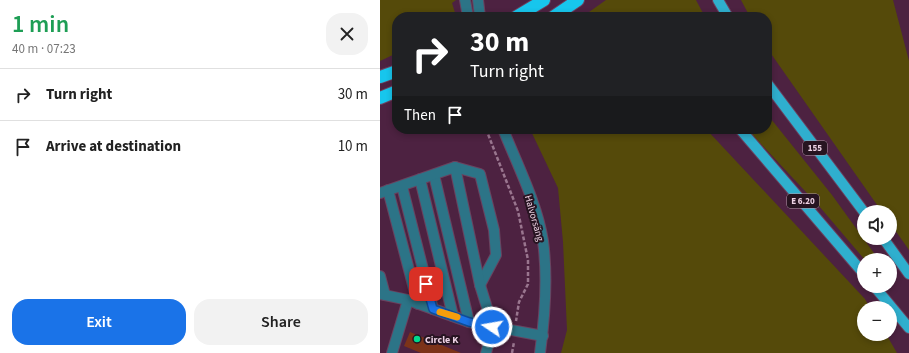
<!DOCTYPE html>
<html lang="en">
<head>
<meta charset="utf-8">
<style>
  :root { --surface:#fff; --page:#f2f2f2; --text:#222; --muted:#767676; --line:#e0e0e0; --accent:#1a73e8 }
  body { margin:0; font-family:"Source Sans 3",sans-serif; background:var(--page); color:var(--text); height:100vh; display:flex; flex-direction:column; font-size:15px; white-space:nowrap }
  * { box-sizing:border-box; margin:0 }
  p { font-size:13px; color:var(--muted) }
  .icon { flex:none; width:22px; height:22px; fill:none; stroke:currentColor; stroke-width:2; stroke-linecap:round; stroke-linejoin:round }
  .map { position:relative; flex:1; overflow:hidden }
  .sheet { display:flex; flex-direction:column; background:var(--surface); width:380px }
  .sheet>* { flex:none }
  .banner { position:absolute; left:12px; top:12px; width:380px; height:122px; border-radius:16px; box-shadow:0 2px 6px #0003; background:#202124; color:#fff; overflow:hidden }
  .controls { position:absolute; left:477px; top:205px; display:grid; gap:8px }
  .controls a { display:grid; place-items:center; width:40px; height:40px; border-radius:50%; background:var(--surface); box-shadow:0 2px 6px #0003; font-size:20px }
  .pin { position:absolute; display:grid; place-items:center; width:34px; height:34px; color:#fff; margin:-17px; border-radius:8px; box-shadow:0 2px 6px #0006 }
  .me { position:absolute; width:44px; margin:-22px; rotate:282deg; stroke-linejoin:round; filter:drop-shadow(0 0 3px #0008) }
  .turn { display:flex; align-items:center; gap:14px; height:84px; padding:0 12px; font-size:18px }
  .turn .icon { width:52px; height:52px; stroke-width:2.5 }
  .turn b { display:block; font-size:28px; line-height:34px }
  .then { display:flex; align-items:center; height:38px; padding:0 12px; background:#0003; gap:8px; font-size:15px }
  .round { display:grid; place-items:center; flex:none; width:42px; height:42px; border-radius:16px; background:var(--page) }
  .overview { display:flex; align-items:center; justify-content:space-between; height:68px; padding:0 12px }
  h1 { font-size:24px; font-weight:600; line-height:30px; color:#1e9e55 }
  .primary-button { display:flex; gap:8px; margin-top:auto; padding:8px 12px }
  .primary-button a { flex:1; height:46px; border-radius:16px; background:var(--accent); color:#fff; font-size:16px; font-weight:600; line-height:46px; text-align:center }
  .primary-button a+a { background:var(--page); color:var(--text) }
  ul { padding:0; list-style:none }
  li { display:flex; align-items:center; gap:12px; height:52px; padding:0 12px; border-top:1px solid var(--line) }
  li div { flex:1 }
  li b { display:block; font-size:15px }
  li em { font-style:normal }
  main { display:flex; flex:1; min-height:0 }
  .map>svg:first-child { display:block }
</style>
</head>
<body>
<main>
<section class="sheet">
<div class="overview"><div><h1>1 min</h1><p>40 m · 07:23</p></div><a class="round"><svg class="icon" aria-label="close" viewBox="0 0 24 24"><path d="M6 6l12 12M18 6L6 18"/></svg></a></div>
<ul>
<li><svg class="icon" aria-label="right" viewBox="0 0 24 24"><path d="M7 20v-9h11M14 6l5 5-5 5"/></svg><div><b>Turn right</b></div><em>30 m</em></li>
<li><svg class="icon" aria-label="arrive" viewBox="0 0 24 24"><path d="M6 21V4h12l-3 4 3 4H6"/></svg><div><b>Arrive at destination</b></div><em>10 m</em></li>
</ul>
<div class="primary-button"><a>Exit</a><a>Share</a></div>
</section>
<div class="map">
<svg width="529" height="353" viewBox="0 0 529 353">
  <rect width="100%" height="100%" fill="#4d2241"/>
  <g fill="#554a0a">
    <path d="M 0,0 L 76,0 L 72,3 L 76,16 L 17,17 L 17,53 L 0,61 Z"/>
    <path d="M 226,0 L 316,0 L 325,17 L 202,17 Z"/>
    <path d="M 361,0 L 513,0 L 529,61 L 529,250 L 510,223 L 510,212 L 502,212 L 387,48 L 387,17 L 370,17 Z"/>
    <path d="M 387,114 L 452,195 L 499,260 L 485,260 L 439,206 L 367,129 L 387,129 Z"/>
    <path d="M 150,129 L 326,129 L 485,299 L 490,308 L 484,308 L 484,334 L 506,334 L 517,353 L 181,353 L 187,330 L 183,242 L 178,188 Z"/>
  </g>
  <path fill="#7c3319" d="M 30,332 L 81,353 L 41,353 L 24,346 Z"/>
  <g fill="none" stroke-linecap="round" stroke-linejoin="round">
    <g stroke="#6a425f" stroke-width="12">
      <g id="minor">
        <path d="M 85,0 L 88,17"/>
        <path d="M 98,0 L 100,17"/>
        <path d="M 123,129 C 137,164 157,203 163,241 C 168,278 165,316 160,353"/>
        <path d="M 75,167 L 100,174 L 114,230 L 116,255 L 100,285"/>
        <path d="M 54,175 L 89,322"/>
        <path d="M 40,179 L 73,316"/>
        <path d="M 22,186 L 53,309"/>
        <path d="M 8,190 L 38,304"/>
        <path d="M 0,193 L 75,167 L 100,285 L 113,327 L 106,353"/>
        <path d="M 0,276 L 5,295"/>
        <path d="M 0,294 L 28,300 L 89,322 L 163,336"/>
        <path d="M 12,353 L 28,300"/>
      </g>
    </g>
    <g stroke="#6a425f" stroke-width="12">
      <g id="major">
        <path d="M 338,0 L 348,17"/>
        <path d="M 387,83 L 484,212"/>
        <path d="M 360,129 L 484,274"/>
        <path d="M 503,238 L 529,274"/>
        <path d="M 494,286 L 529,328"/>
      </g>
    </g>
    <g stroke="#6a425f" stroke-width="14">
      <g id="highway">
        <path d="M 136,17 L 164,0"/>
        <path d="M 173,17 L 198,0"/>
        <path d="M 0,77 L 17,71"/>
        <path d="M 0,98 L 17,91"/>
      </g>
    </g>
    <g stroke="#9a768f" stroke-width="2.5" stroke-dasharray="4 2" stroke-linecap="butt">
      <path d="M 106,129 L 138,211 L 148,260 L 148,284 L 139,302 L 136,321"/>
      <path d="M 132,353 L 134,342"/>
    </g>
    <use href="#minor" stroke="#2c7487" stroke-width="10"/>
    <use href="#major" stroke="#2fafce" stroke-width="10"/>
    <use href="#highway" stroke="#17c6ed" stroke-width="12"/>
  </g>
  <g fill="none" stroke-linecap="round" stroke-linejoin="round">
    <g stroke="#114b97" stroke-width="10">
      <path id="route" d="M 46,284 L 53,309 L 89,322 L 112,327"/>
    </g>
    <use href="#route" stroke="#1a73e8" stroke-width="7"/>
    <path stroke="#f59e0b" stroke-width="7" d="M 60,312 L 77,317"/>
  </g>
  <circle fill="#00d98c" stroke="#271421" stroke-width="1.5" cx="37" cy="339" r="4"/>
  <g text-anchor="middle" stroke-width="4" stroke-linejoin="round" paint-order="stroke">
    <g fill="#271421" stroke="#b29aaa" stroke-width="1">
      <rect x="423" y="141" width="24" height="14" rx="3"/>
      <rect x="407" y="194" width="32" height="14" rx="3"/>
    </g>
    <g font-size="9" font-weight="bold" fill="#eed3e5">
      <text x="435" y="151">155</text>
      <text x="423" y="204">E 6.20</text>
    </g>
    <g font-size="10" fill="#eed3e5" stroke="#271421">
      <text transform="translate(155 218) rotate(74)" y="4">Halvorsäng</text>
    </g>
    <g font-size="10" font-weight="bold" fill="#eed3e5" stroke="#271421" text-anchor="start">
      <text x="45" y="343">Circle K</text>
    </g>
  </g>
</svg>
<div class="controls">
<a><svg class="icon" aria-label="sound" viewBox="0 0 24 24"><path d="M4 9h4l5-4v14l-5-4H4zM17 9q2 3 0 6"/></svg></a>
<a>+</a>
<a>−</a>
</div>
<div class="pin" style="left:46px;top:284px;background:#d93025"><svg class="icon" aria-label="arrive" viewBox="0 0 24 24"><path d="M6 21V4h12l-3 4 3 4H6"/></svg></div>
<svg class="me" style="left:112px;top:327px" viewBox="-20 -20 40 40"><circle r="17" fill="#1a73e8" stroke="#fff" stroke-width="3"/><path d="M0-11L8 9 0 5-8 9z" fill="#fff"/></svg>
<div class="banner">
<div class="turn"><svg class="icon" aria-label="right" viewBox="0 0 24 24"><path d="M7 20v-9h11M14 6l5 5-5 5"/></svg><div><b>30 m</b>Turn right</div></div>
<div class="then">Then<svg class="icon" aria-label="arrive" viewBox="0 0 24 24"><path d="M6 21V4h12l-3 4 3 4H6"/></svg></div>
</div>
</div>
</main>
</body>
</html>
